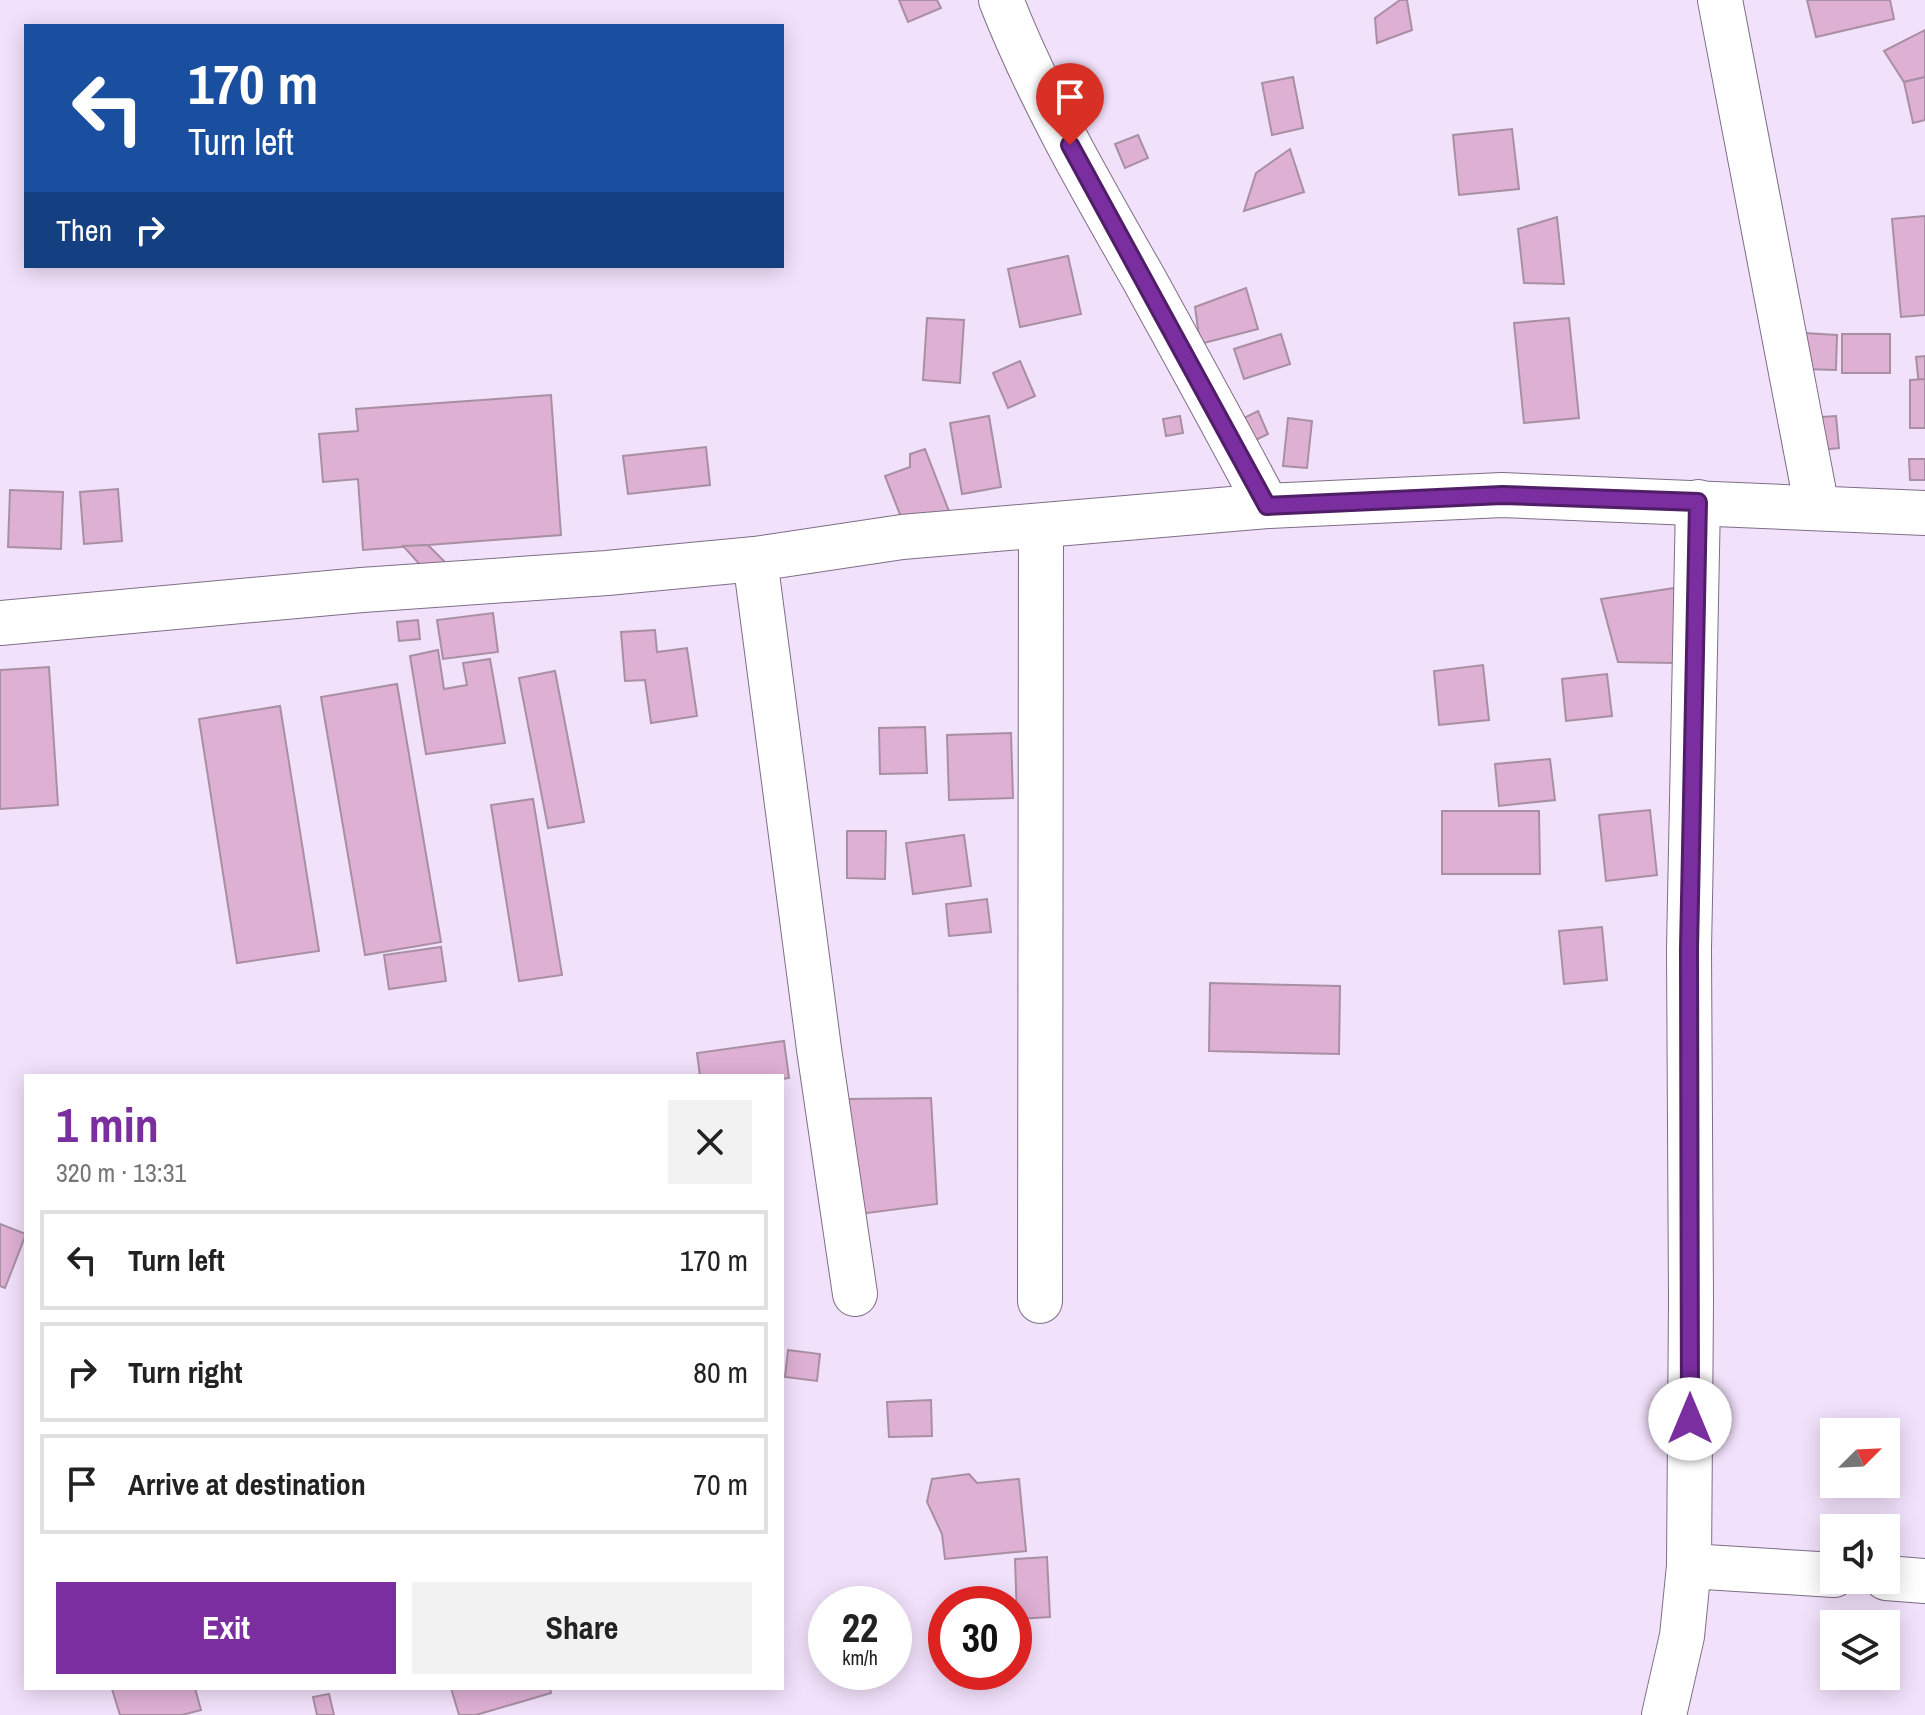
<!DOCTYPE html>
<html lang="en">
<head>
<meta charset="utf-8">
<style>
  :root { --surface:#fff; --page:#f2f2f2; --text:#222; --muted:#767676; --line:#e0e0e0; --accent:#7a2e9f }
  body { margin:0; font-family:"Archivo Narrow",sans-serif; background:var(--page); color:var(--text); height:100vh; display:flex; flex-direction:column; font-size:30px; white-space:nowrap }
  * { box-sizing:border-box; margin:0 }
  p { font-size:26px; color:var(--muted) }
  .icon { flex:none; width:44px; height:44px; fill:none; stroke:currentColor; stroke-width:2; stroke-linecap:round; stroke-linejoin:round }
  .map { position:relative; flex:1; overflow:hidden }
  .sheet { position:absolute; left:24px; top:1074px; width:760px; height:616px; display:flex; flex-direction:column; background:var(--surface); border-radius:0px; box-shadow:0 4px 20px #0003 }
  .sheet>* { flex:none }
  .guide { position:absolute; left:24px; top:24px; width:760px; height:244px; border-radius:0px; box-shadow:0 4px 20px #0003; background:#1a4fa0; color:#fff; overflow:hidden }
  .needle { width:52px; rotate:66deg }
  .fabs { position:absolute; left:1820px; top:1418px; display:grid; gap:16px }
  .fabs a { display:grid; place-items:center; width:80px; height:80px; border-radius:0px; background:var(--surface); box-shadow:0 4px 20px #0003; font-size:40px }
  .speed { position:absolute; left:808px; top:1586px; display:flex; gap:16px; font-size:40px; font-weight:700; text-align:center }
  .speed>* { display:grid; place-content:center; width:104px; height:104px; border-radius:50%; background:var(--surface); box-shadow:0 4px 20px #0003; line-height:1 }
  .speed small { font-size:20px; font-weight:400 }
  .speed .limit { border:12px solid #d22; background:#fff; color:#111 }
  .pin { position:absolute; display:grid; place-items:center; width:68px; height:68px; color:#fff; margin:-82px -34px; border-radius:50% 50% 50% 0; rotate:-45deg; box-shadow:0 0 8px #0007 }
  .pin .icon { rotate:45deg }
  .me { position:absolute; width:88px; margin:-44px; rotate:0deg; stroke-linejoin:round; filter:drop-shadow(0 0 6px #0008) }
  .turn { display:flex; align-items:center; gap:28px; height:168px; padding:0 32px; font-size:36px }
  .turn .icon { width:104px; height:104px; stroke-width:2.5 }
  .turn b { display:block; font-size:56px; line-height:68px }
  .then { display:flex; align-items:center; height:76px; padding:0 32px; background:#0003; gap:16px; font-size:30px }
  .round { display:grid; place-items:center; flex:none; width:84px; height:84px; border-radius:0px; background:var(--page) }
  .overview { display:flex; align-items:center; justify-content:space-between; height:136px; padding:0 32px }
  h1 { font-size:48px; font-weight:700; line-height:60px; color:var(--accent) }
  .action { display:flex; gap:16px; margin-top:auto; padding:16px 32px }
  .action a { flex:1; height:92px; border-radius:0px; background:var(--accent); color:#fff; font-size:32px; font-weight:700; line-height:92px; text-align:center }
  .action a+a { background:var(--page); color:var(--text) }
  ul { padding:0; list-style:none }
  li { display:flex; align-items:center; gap:24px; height:100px; margin:0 16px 12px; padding:0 16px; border:4px solid var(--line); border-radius:0px }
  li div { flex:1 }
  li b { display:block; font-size:30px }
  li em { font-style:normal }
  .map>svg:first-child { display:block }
</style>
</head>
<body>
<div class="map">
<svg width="1925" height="1715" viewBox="0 0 1925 1715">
  <rect width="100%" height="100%" fill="#f2e1fb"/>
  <g fill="#deb0d4" stroke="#a88fa2" stroke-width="2">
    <path d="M 899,0 L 937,0 L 941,8 L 908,22 Z"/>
    <path d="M 1400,0 L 1407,0 L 1412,30 L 1377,43 L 1375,18 Z"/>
    <path d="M 1807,0 L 1890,0 L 1894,19 L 1816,37 Z"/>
    <path d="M 1925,30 L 1925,77 L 1904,82 L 1884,51 Z"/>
    <path d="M 1293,77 L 1303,128 L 1272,135 L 1262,83 Z"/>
    <path d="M 1925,77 L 1925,120 L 1913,123 L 1904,82 Z"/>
    <path d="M 1512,129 L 1519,189 L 1459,195 L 1453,135 Z"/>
    <path d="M 1138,135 L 1148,158 L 1125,168 L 1115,144 Z"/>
    <path d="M 1290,149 L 1304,192 L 1244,211 L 1256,173 Z"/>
    <path d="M 1925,216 L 1925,315 L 1901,317 L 1892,219 Z"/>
    <path d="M 1557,217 L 1564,284 L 1524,283 L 1518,229 Z"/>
    <path d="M 1068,256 L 1081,314 L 1020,327 L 1008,269 Z"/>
    <path d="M 1246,288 L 1258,329 L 1200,344 L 1195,307 Z"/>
    <path d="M 927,318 L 964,320 L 960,383 L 923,380 Z"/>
    <path d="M 1569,318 L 1579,418 L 1524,423 L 1514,323 Z"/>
    <path d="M 1804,333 L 1837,335 L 1836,370 L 1803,369 Z"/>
    <path d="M 1281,334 L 1290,364 L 1244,379 L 1234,349 Z"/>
    <rect x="1842" y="334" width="48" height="39"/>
    <path d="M 1925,356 L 1925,395 L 1920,396 L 1916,357 Z"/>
    <path d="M 1020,361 L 1035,396 L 1008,408 L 993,373 Z"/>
    <path d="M 1925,379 L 1925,428 L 1910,428 L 1910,380 Z"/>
    <path d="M 551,395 L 561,535 L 363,550 L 358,479 L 323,482 L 319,434 L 358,431 L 356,409 Z"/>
    <path d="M 1258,411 L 1268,434 L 1254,441 L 1244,418 Z"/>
    <path d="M 989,416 L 1001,487 L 962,494 L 950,423 Z"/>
    <path d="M 1180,416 L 1183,433 L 1166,436 L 1163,419 Z"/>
    <path d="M 1836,416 L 1839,448 L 1810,451 L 1807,418 Z"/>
    <path d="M 1288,418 L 1312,421 L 1307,468 L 1283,466 Z"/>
    <path d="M 706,447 L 710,485 L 628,494 L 623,456 Z"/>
    <path d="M 925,449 L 952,519 L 908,535 L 885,476 L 910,467 L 910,454 Z"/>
    <path d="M 1909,459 L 1925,459 L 1925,480 L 1910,480 Z"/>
    <path d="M 118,489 L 122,541 L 84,544 L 80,492 Z"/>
    <path d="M 10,490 L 63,492 L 61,549 L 8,547 Z"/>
    <path d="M 428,545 L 446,563 L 422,567 L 403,546 Z"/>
    <path d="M 1681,587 L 1673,663 L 1618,662 L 1601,599 Z"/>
    <path d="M 493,613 L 498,652 L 443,659 L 437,620 Z"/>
    <path d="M 418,620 L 420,639 L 399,641 L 397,622 Z"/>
    <path d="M 655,630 L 657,652 L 687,648 L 697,716 L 651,723 L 645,680 L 625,681 L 621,632 Z"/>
    <path d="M 438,650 L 444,689 L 467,685 L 463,663 L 490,659 L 505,743 L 426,754 L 410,656 Z"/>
    <path d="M 1483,665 L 1489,720 L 1439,725 L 1434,671 Z"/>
    <path d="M 49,667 L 58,805 L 0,809 L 0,670 Z"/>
    <path d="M 555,671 L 584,822 L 548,828 L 519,678 Z"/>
    <path d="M 1607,674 L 1612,716 L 1566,721 L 1562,679 Z"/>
    <path d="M 397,684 L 441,942 L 365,955 L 321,697 Z"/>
    <path d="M 280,706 L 319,951 L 237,963 L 199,719 Z"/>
    <path d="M 925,727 L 927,773 L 880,774 L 879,728 Z"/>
    <path d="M 1011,733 L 1013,798 L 949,800 L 947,735 Z"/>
    <path d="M 1550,759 L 1555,800 L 1499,806 L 1495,764 Z"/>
    <path d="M 533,799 L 562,975 L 519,981 L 491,805 Z"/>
    <path d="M 1650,810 L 1657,875 L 1606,881 L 1599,815 Z"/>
    <path d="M 1442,811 L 1539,811 L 1540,874 L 1442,874 Z"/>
    <path d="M 847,831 L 886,831 L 885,879 L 847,878 Z"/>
    <path d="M 964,835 L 971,886 L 913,894 L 906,843 Z"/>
    <path d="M 987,899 L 991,932 L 949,936 L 946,904 Z"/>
    <path d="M 1602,927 L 1607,980 L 1564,984 L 1559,931 Z"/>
    <path d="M 441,947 L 446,981 L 389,989 L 384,955 Z"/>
    <path d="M 1210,983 L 1340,986 L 1339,1054 L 1209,1051 Z"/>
    <path d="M 784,1041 L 789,1078 L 782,1079 L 782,1076 L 700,1076 L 697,1053 Z"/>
    <path d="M 931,1098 L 937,1204 L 860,1214 L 845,1099 Z"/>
    <path d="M 0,1224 L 26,1234 L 5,1288 L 0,1286 Z"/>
    <path d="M 788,1350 L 820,1354 L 817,1381 L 785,1377 Z"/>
    <path d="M 931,1400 L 932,1436 L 889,1437 L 887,1402 Z"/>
    <path d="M 969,1474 L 977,1483 L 1019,1479 L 1026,1551 L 945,1559 L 942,1534 L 927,1502 L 932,1479 Z"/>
    <path d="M 1047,1557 L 1050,1617 L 1017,1619 L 1015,1559 Z"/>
    <path d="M 195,1688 L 201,1710 L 182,1715 L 120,1715 L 112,1689 Z"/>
    <path d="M 451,1688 L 550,1688 L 551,1693 L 476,1715 L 459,1715 Z"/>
    <path d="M 329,1694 L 334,1715 L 317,1715 L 313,1697 Z"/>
  </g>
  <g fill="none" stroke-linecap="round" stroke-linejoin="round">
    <g stroke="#7e6e86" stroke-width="46">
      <g id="minor">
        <path d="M 1001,0 C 1039,97 1093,190 1145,281 C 1186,356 1227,430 1267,506"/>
        <path d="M 1720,0 L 1817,508"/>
        <path d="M 755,559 L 819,1049 L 855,1294"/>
        <path d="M 0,623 L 362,590 L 607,573 L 755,559 L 902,537 L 1267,506 L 1502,495 L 1925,513"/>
        <path d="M 1040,1301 L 1041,526"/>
        <path d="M 1689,1566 L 1834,1575"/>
        <path d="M 1886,1578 L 1925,1581"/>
        <path d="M 1664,1715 L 1682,1636 L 1689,1566 L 1691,1301 L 1689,949 L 1698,502"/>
      </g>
    </g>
    <use href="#minor" stroke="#fff" stroke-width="44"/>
  </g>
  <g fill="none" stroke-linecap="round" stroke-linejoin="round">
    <g stroke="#4f1e67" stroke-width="20">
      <path id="route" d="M 1070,145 L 1267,506 L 1502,495 L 1698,502 L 1689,949 L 1690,1419"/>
    </g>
    <use href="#route" stroke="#7a2e9f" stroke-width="14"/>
  </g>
</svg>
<div class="fabs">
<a><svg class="needle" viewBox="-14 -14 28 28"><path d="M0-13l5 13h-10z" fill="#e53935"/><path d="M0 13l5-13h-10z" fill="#767676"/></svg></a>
<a><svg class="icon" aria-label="sound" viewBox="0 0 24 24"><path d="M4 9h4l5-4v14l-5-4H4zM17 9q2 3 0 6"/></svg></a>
<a><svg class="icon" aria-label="layers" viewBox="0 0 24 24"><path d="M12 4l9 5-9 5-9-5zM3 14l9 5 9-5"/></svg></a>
</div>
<div class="speed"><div>22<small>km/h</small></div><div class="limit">30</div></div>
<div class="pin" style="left:1070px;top:145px;background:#d93025"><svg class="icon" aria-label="arrive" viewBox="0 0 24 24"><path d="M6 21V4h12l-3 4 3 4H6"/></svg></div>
<svg class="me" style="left:1690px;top:1419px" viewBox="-20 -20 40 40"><circle r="19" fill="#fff"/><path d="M0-13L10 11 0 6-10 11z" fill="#7a2e9f"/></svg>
<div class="guide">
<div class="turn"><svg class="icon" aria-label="left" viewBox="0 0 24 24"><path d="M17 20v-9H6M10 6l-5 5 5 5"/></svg><div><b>170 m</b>Turn left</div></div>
<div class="then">Then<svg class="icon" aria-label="right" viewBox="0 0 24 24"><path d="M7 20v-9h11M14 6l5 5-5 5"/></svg></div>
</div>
<section class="sheet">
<div class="overview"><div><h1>1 min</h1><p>320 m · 13:31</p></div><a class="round"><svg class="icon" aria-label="close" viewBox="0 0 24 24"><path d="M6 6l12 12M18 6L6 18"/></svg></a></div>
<ul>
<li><svg class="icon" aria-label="left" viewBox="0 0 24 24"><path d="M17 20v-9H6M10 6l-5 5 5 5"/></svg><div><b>Turn left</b></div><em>170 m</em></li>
<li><svg class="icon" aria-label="right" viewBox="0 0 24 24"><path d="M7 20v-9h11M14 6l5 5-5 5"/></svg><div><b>Turn right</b></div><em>80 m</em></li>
<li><svg class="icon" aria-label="arrive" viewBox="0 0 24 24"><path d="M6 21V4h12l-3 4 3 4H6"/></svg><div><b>Arrive at destination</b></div><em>70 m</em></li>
</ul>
<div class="action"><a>Exit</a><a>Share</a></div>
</section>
</div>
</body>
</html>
